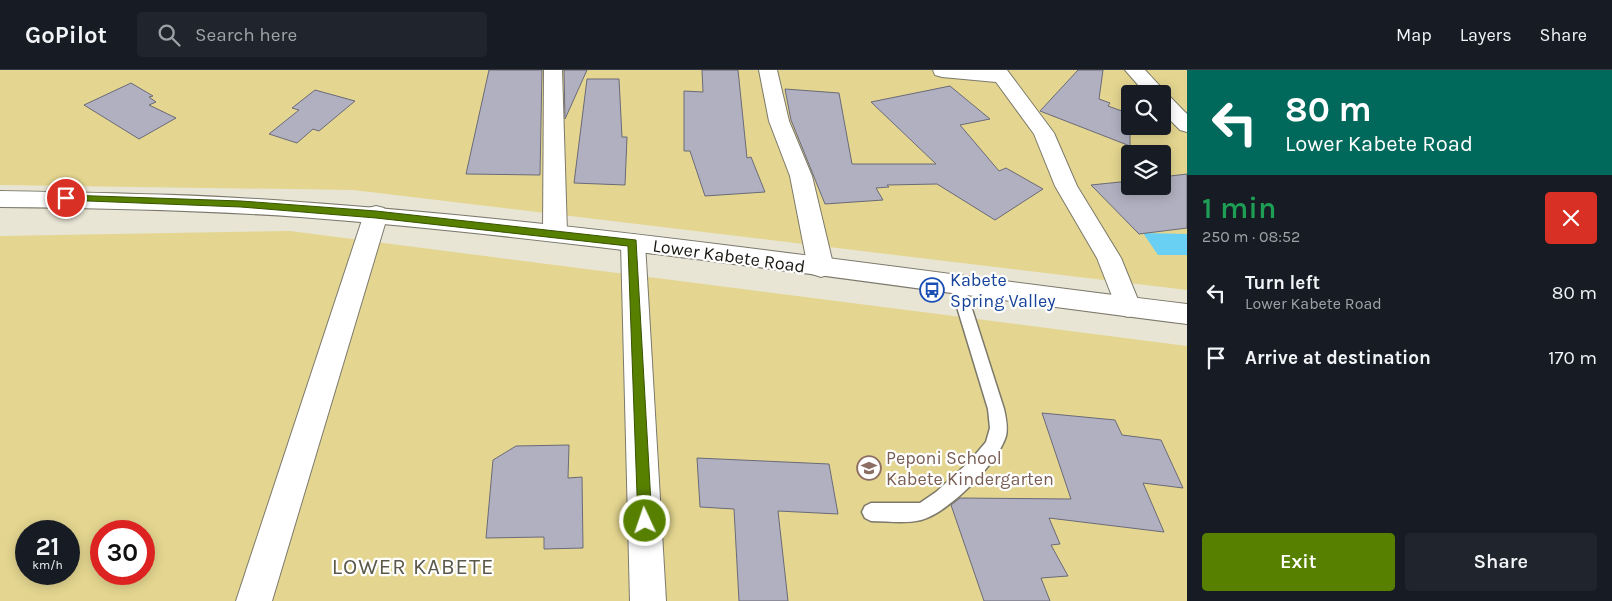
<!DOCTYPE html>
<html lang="en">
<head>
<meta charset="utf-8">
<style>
  :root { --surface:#171b24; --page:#20242c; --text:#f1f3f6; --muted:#9ea1a6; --line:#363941; --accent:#578001 }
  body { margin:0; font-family:Karla,sans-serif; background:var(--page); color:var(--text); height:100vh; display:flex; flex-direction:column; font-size:19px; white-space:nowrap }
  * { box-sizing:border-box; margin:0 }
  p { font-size:16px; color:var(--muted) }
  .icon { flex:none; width:28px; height:28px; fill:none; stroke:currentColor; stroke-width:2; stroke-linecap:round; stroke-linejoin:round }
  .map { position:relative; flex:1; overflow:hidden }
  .details { display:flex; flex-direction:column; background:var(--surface); width:425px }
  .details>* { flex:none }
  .top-card { background:#00695c; color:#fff; overflow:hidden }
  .fabs { position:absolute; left:1121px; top:15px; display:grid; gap:10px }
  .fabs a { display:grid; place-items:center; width:50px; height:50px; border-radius:5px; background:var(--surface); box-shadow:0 2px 12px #0003; font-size:25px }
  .speed { position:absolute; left:15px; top:450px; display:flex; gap:10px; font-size:25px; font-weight:700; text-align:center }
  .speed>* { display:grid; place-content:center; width:65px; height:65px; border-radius:50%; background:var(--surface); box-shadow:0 2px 12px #0003; line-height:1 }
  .speed small { font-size:12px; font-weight:400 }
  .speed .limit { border:8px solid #d22; background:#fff; color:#111 }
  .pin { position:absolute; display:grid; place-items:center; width:42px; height:42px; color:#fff; margin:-21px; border:2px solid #fff; border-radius:50%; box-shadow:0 1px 5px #0007 }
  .me { position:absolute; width:55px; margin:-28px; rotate:357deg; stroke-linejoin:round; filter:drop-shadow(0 0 4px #0008) }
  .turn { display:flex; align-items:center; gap:18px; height:105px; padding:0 15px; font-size:22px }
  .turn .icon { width:65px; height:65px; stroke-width:2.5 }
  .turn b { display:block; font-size:35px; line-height:42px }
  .round { display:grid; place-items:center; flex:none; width:52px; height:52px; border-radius:5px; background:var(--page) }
  .head { display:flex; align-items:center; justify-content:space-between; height:85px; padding:0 15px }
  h1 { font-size:30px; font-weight:600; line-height:38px; color:#1e9e55 }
  .cta { display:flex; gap:10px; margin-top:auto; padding:10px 15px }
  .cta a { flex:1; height:58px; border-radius:5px; background:var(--accent); color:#fff; font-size:20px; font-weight:600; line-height:58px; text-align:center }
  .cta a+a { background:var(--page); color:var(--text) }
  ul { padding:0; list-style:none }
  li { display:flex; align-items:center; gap:15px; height:65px; padding:0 15px }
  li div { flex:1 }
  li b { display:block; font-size:19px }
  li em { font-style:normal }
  header { display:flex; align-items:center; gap:30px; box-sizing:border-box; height:70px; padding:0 25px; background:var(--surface); border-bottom:1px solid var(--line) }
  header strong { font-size:24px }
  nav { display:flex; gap:28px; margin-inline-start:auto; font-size:18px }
  .search { width:350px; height:45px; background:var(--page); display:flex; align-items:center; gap:12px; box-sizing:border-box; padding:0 18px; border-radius:5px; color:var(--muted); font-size:19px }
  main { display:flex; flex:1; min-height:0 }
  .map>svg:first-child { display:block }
</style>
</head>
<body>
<header>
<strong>GoPilot</strong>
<div class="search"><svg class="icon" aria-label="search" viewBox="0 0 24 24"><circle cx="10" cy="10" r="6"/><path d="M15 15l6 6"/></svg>Search here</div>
<nav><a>Map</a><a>Layers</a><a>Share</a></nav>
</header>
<main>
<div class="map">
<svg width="1187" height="531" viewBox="0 0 1187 531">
  <rect width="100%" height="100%" fill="#e8e5d5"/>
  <g fill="#e4d690" fill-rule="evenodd">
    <path d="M 0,0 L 1187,0 L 1187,220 L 353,120 L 0,115 ZM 1130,24 L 1162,24 L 1162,56 L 1130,56 ZM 1130,84 L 1162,84 L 1162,116 L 1130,116 Z"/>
    <path d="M 290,161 L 1187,276 L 1187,531 L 0,531 L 0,166 ZM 26,461 L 69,461 L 69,504 L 26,504 ZM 101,461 L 144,461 L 144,504 L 101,504 Z"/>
  </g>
  <path fill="#69d0f3" d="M 1143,163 L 1187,164 L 1187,185 L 1158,185 Z"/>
  <g fill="#b0b0c0" stroke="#6a6a78">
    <path d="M 489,0 L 542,0 L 540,105 L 466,104 Z"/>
    <path d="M 564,0 L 587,0 L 565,49 Z"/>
    <path d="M 702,0 L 738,0 L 747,88 L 751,87 L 765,122 L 705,126 L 690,81 L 684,81 L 684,21 L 703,22 Z"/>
    <path d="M 1078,0 L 1103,0 L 1099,29 L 1110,33 L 1108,36 L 1130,44 L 1130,76 L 1040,41 Z"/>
    <path d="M 587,9 L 619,9 L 622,67 L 627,67 L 625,115 L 574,113 Z"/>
    <path d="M 131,13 L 153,26 L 149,27 L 156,32 L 149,35 L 176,48 L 139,69 L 84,35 Z"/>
    <path d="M 950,16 L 990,49 L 960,55 L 999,101 L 1006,98 L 1043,119 L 995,150 L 937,114 L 887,115 L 889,117 L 876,118 L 883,130 L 825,134 L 791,50 L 785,19 L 839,23 L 852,94 L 936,94 L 871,32 Z"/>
    <path d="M 315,20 L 355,31 L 319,61 L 313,59 L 297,73 L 269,64 L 299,40 L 292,38 Z"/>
    <path d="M 1187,104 L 1187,158 L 1139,164 L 1091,115 L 1130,111 L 1130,116 L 1162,116 L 1162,107 Z"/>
    <path d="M 1042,343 L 1115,350 L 1122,365 L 1161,370 L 1183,418 L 1143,413 L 1164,462 L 1049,448 L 1060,474 L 1051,475 L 1068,506 L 1041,508 L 1050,531 L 984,531 L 951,435 L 960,428 L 1071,429 Z"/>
    <path d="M 569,375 L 568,408 L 582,407 L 583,478 L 544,479 L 544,467 L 486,468 L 493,390 L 516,376 Z"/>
    <path d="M 697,388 L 829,394 L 838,444 L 778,441 L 788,531 L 739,531 L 734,439 L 700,437 Z"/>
  </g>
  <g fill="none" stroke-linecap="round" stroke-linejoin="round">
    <g stroke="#7c796b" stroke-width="3">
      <path id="service" d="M 957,209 L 964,214 L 1004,339 C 1006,348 1008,357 1006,366 C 998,393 948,443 921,450 C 905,454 887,451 871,451 L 865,448 L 862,442 L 865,436 L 871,433 L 920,433 L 936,422 L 969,392 L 986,372 L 990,358 L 988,339 L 950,214 Z"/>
    </g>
    <g stroke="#7c796b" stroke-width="2">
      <g id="minor">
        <path d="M 544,0 L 562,0 L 567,163 L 564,169 L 555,171 L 546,169 L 543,163 Z"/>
        <path d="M 759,0 L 777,0 L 789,51 L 812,106 L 834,198 L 830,204 L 821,207 L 812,204 L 808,198 L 790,106 L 769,51 Z"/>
        <path d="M 933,0 L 1007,0 L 1054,63 L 1077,116 L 1121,188 L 1141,237 L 1137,244 L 1128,247 L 1119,244 L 1097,188 L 1055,116 L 1034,64 L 996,12 L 942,7 L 935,5 Z"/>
        <path d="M 1125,0 L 1145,0 C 1160,16 1172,29 1187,44 L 1187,62 L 1180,60 L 1162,42 L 1162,24 L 1146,24 Z"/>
        <path d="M 376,136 L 384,138 L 388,144 L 272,531 L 236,531 L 364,144 L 368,138 Z"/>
        <path d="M 633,164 L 642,167 L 645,173 L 666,531 L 630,531 L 621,173 L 624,167 Z"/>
      </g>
    </g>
    <g stroke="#7c796b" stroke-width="2">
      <path id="secondary" d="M 0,121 C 100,123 200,124 300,132 C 597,153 891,198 1187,234 L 1187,254 C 892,217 597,170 300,147 C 200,140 100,138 0,137 Z"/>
    </g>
    <use href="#service" fill="#fff" fill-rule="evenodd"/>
    <use href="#minor" fill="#fff" fill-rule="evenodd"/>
    <use href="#secondary" fill="#fff" fill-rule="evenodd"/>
  </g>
  <path fill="#578001" stroke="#395301" d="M 66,125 L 241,131 L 376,141 L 636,170 L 652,451 L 650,456 L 645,458 L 640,456 L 638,451 L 628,176 L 376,148 L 241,137 L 63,130 L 61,128 Z"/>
  <defs>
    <g id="bus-ring" transform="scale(1.25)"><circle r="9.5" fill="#fff" stroke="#1a4fb4" stroke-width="1.5"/><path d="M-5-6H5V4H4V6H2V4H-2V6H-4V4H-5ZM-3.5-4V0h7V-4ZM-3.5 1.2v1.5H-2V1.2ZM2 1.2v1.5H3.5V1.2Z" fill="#1a4fb4"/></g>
    <g id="school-ring" transform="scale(1.25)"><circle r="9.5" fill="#fff" stroke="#8d6e63" stroke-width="1.5"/><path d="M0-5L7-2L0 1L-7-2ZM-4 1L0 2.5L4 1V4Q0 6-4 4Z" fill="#8d6e63"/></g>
  </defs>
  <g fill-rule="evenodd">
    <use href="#bus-ring" x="932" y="220"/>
    <use href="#school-ring" x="869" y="398"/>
  </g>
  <g text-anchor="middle" stroke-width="4.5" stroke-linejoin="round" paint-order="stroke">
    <g font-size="18" fill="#181711" stroke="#fff">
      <text transform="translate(729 186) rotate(8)" y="6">Lower Kabete Road</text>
    </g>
    <g font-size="18" fill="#164399" stroke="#fff" text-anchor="start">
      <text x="950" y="216">Kabete<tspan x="950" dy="21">Spring Valley</tspan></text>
    </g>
    <g font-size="18" fill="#785e54" stroke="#fff" text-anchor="start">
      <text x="886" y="394">Peponi School<tspan x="886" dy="21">Kabete Kindergarten</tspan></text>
    </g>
    <g font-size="22" letter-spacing="1" fill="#5b584a" stroke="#fff">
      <text x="413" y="504">LOWER KABETE</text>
    </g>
  </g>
</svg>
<div class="fabs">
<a><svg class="icon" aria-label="search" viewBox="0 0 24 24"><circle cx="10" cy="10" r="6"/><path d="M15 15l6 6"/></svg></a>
<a><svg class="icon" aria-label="layers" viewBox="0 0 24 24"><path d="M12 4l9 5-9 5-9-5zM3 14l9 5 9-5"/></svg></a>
</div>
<div class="speed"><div>21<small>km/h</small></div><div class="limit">30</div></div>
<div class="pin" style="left:66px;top:128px;background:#d93025"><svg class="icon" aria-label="arrive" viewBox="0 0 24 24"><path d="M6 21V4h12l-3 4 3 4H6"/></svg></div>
<svg class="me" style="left:645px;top:451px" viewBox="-20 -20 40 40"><circle r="17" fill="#578001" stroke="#fff" stroke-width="3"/><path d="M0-11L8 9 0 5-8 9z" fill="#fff"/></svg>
</div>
<section class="details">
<div class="top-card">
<div class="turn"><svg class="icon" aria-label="left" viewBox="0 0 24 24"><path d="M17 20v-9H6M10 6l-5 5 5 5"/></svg><div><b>80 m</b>Lower Kabete Road</div></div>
</div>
<div class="head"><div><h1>1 min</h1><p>250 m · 08:52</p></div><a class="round" style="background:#d93025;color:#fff"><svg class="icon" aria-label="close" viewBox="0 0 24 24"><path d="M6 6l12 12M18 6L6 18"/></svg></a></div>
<ul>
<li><svg class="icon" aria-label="left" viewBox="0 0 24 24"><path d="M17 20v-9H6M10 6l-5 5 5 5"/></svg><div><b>Turn left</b><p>Lower Kabete Road</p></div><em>80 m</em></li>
<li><svg class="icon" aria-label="arrive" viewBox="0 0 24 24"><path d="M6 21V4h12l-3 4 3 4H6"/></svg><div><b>Arrive at destination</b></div><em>170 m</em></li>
</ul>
<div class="cta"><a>Exit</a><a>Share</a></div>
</section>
</main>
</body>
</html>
